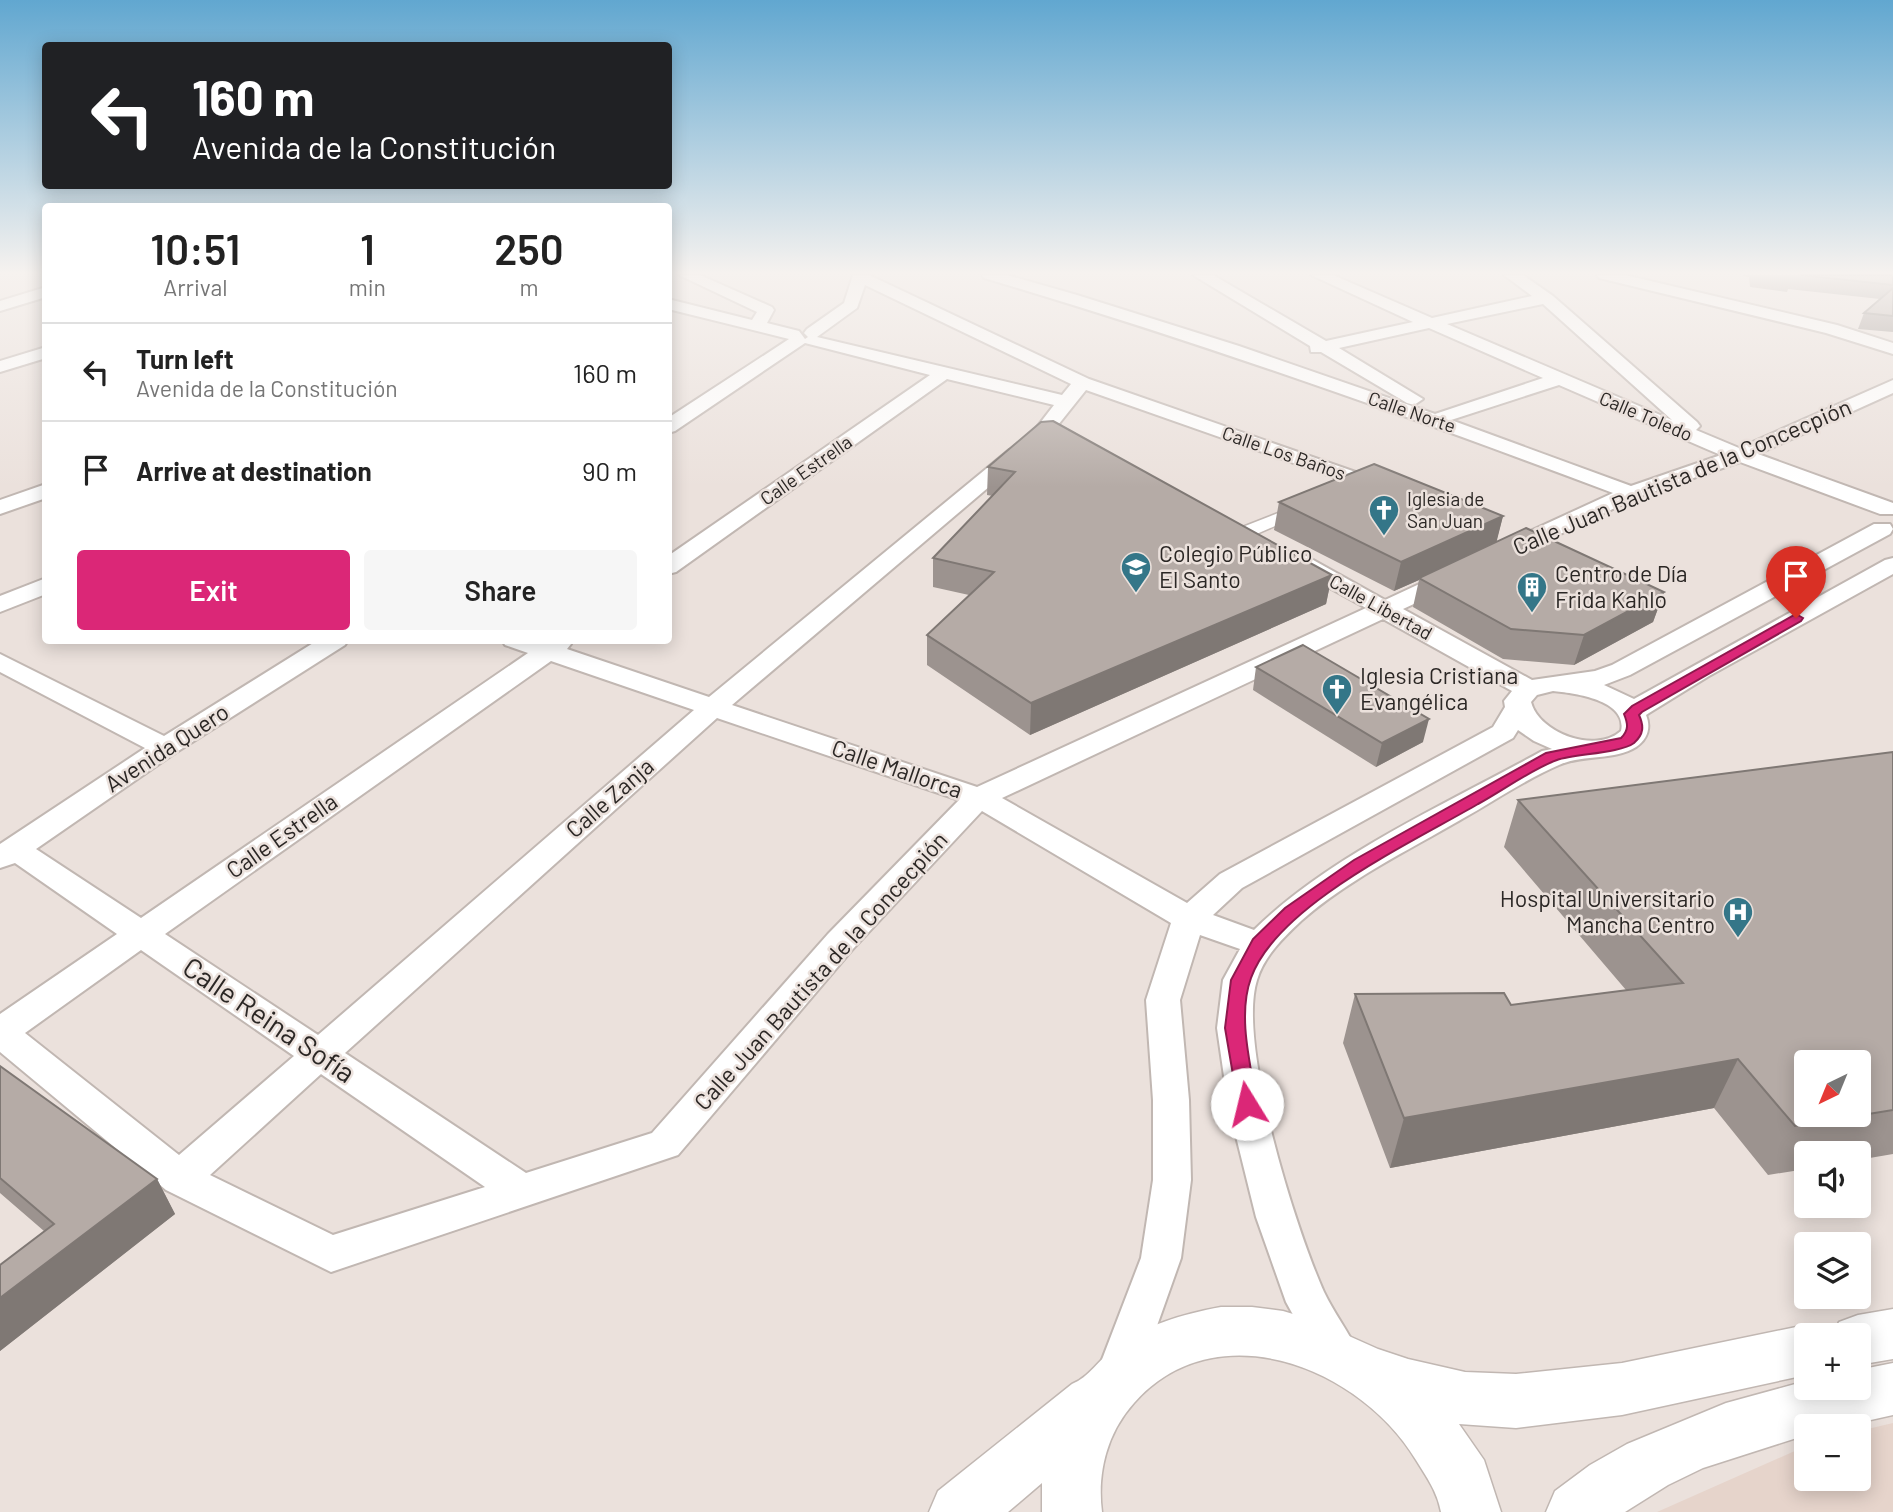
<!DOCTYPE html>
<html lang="en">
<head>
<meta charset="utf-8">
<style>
  :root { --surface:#fff; --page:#f6f6f6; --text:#222; --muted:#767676; --line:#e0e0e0; --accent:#db2777 }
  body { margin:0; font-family:Barlow,sans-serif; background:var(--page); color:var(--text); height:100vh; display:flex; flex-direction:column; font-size:26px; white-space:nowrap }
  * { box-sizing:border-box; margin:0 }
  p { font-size:23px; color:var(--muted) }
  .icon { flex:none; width:38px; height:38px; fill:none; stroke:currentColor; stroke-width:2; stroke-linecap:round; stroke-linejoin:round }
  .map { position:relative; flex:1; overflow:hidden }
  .drawer { position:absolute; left:42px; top:203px; width:630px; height:441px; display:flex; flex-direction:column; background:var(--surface); border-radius:7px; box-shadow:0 4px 18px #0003 }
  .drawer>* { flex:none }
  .top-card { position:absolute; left:42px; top:42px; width:630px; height:147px; border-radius:7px; box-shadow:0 4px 18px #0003; background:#202124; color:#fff; overflow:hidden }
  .needle { width:46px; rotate:223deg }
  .fabs { position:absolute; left:1794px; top:1050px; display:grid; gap:14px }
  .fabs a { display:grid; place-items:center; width:77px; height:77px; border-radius:7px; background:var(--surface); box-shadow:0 4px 18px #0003; font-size:35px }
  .pin { position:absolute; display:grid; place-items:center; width:60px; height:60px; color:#fff; margin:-72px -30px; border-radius:50% 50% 50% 0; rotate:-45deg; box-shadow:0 0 7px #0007 }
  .pin .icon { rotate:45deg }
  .me { position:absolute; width:77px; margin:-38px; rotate:351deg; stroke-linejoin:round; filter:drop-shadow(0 0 5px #0008) }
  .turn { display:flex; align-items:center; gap:24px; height:147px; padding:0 35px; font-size:32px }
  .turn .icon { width:91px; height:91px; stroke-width:2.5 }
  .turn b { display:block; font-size:49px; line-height:60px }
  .eta { display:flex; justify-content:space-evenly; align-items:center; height:119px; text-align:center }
  .eta b { font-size:42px; font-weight:600; line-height:49px }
  .action { display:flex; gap:14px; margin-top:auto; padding:14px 35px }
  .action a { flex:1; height:80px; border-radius:7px; background:var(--accent); color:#fff; font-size:28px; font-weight:600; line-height:80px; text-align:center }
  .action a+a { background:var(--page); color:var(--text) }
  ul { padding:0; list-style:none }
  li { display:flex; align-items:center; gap:21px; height:98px; padding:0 35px; border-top:2px solid var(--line) }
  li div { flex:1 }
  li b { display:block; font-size:26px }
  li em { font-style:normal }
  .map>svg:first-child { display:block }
</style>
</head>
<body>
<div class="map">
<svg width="1893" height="1512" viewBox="0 0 1893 1512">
  <rect width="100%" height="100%" fill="#ebe1dc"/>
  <path fill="#e6d4cb" d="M 1893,1423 L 1893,1512 L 1657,1512 L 1806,1446 L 1806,1479 L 1858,1479 L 1859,1431 Z"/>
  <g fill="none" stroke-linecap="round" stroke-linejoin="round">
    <g stroke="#c1b7b2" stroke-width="3">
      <path id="pedestrian" d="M 1301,504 L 1309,509 L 1307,512 L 1252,536 L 1240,536 L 1238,532 L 1240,528 Z"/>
    </g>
    <g stroke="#c1b7b2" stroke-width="4">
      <g id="minor">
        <path d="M 679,275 L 700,275 L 772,307 L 774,310 L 767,323 L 799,331 L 805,339 L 808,337 L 804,333 L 807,329 L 844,303 L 853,275 L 869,275 L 1089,379 L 1390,484 L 1394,488 L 1390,492 L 1376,492 L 1086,390 L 1058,425 L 1083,441 L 1080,445 L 1066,445 L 1040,431 L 1037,427 L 1054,405 L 947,379 L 676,572 L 668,574 L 668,556 L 930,375 L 805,343 L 675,431 L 668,433 L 668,418 L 789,339 L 668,309 L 668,299 L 752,320 L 757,312 ZM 865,285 L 1071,384 L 1062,395 L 817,337 L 857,308 Z"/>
        <path d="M 982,275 L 1007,275 L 1077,295 L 1239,346 L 1435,414 L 1543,378 L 1429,328 L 1339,348 L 1423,399 L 1414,405 L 1407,403 L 1321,352 L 1311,352 L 1310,346 L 1193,275 L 1213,275 L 1326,341 L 1413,322 L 1311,275 L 1333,275 L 1432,318 L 1532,296 L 1504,275 L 1523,275 L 1553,296 L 1697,422 L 1700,426 L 1696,430 L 1739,448 L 1893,380 L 1893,393 L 1758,454 L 1893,503 L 1893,514 L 1880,514 L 1740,462 L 1638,497 L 1514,556 L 1498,556 L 1495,551 L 1498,546 L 1613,493 C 1406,415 1197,341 984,278 ZM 1543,304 L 1672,420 L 1447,324 ZM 1559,385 L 1709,450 L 1721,455 L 1631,486 L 1451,420 Z"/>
        <path d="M 1597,275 L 1625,275 L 1837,325 L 1893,343 L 1893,354 L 1826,333 L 1599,278 Z"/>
        <path d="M 46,287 L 46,297 L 0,311 L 0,301 Z"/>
        <path d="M 46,347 L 46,358 L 0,372 L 0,361 Z"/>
        <path d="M 1016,448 L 1023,450 L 1026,454 L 1023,458 L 732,705 L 977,787 L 1366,608 L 1290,566 L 1287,561 L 1290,556 L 1306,556 L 1385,600 L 1443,573 L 1459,573 L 1463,578 L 1459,583 L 1403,609 L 1532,680 L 1595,671 L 1612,665 L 1874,524 L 1890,524 L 1893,529 L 1890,534 L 1630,675 L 1604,685 L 1634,699 L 1885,560 L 1893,558 L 1893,574 L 1709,676 L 1649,713 L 1646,715 C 1651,727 1648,739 1636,747 C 1614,761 1583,754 1559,765 C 1526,779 1494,801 1462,819 C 1409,850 1347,880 1301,921 C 1284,937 1264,956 1257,980 C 1237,1043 1296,1230 1324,1292 C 1334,1313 1348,1331 1358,1352 L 1351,1366 L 1336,1372 L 1321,1366 L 1286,1302 L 1256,1217 L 1228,1104 L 1217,1028 L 1223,980 L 1240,949 L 1200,935 L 1180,1000 L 1189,1100 L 1191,1180 L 1181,1258 L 1136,1385 L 1120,1391 L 1104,1385 L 1098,1370 L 1141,1258 L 1153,1180 L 1153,1100 L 1146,1000 L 1171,923 L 982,811 L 852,950 L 678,1155 L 331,1272 L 166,1190 L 0,1052 L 0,1014 L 117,934 L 15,863 L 0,868 L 0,844 L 145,748 L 0,672 L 0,654 L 164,736 L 318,640 L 348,640 L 345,645 L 175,753 L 36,849 L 141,918 L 528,653 L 505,645 L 502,640 L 568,640 L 571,644 L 567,649 L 709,697 L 1009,450 ZM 1383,619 L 1512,691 L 1504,701 L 1505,707 L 1493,727 L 1220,874 L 1187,903 L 1002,798 ZM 551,661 L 694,710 L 318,1035 L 165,934 ZM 1553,691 C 1574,693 1628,700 1621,731 C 1595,754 1539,733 1531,702 L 1537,695 ZM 717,718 L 959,800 L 828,934 L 652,1133 L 526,1173 L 345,1053 ZM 1518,730 L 1534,741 L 1552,749 L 1542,751 C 1448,803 1330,855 1254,930 L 1213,915 L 1242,888 L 1513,738 ZM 141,950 L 294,1056 L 179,1155 L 25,1033 ZM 321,1074 L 485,1187 L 333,1235 L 210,1175 Z"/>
        <path d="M 46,484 L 46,498 L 0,514 L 0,500 Z"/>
        <path d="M 46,578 L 46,594 L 0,612 L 0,596 Z"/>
      </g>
    </g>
    <g stroke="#c1b7b2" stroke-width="3">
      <g id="tertiary">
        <path d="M 1221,1307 L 1252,1307 L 1283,1311 L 1313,1320 L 1378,1349 L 1408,1359 L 1465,1372 L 1516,1374 L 1622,1363 L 1806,1325 L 1825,1332 L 1827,1335 L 1806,1335 L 1806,1375 L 1622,1415 L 1516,1428 L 1459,1424 L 1484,1460 L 1501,1512 L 1441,1512 C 1437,1491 1427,1478 1416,1460 C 1360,1367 1216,1310 1134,1403 C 1107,1433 1097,1473 1102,1512 L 1042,1512 L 1042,1483 L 1008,1512 L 929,1512 L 938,1491 L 1072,1384 C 1089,1377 1099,1360 1113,1349 C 1144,1325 1183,1314 1221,1307 Z"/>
        <path d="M 1893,1309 L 1893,1359 L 1858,1365 L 1858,1335 L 1833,1335 L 1839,1322 L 1858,1315 Z"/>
        <path d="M 1893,1363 L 1893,1415 L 1844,1426 L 1806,1426 L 1806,1435 L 1703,1468 L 1668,1485 L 1625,1512 L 1546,1512 L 1555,1491 L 1590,1465 L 1627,1444 L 1726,1403 L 1806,1381 L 1806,1388 L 1858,1388 L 1858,1370 Z"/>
      </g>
    </g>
    <use href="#pedestrian" fill="#fff" fill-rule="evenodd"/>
    <use href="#minor" fill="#fff" fill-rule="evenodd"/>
    <use href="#tertiary" fill="#fff" fill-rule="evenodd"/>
  </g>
  <g fill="#9c938f">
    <path d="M 1743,275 L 1893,275 L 1893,332 L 1858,329 L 1864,313 L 1880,299 L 1788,289 L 1787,292 L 1750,287 L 1749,277 L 1743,276 Z"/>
    <path d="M 1041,422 L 1332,575 L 1326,604 L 1030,735 L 927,665 L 927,635 L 969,595 L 933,587 L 933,558 L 993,496 L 987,495 L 988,467 Z"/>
    <path d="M 1279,502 L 1503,516 L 1496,542 L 1664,592 L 1653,622 L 1574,665 L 1503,659 L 1413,607 L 1419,580 L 1394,591 L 1274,530 Z"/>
    <path d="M 1256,667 L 1423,742 L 1376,767 L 1253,690 Z"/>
    <path d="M 1893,752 L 1893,1154 L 1858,1160 L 1858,1153 L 1806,1153 L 1806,1169 L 1768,1175 L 1714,1108 L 1390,1168 L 1343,1043 L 1355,994 L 1511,1005 L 1626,990 L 1504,847 L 1518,800 Z"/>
    <path d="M 0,1066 L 157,1179 L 175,1214 L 0,1351 L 0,1265 L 44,1231 L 0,1193 Z"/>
  </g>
  <g fill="#7f7874">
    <path d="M 1503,516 L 1496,544 L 1419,578 L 1419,580 L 1394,591 L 1401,562 Z"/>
    <path d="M 1332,575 L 1326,604 L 1030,735 L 1031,703 Z"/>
    <path d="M 1664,592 L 1653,622 L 1574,665 L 1584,635 Z"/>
    <path d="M 1429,719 L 1423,742 L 1376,767 L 1382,743 Z"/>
    <path d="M 1738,1059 L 1714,1108 L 1390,1168 L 1404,1118 Z"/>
    <path d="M 157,1179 L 175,1214 L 0,1351 L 0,1298 Z"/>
  </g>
  <g fill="#b5aba6" stroke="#7f7874" stroke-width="2" fill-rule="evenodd">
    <path d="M 1800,275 L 1893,275 L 1893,285 Z"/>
    <path d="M 1893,288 L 1893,316 L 1864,313 Z"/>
    <path d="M 1053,421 L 1332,575 L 1031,703 L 927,635 L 994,572 L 933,558 L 1015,472 L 988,467 L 1041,422 Z"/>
    <path d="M 1374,464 L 1503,516 L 1401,562 L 1279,502 Z"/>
    <path d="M 1526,528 L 1664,592 L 1584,635 L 1511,629 L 1419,578 Z"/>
    <path d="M 1303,645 L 1429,719 L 1382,743 L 1256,667 Z"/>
    <path d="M 1893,752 L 1893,1110 L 1795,1126 L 1738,1059 L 1404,1118 L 1355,994 L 1504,993 L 1511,1005 L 1683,983 L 1518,800 ZM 1806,1062 L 1858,1062 L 1858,1115 L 1806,1115 Z"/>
    <path d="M 0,1066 L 157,1179 L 0,1298 L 0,1265 L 54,1224 L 0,1178 Z"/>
  </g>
  <linearGradient id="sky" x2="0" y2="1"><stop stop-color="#61a7d0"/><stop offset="0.56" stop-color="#f6f2ef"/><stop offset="1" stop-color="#f6f2ef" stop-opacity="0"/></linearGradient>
  <rect width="1893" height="487" fill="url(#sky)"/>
  <path fill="#db2777" stroke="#8e194d" stroke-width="2" d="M 1796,614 L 1803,618 L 1801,621 L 1642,712 L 1639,715 C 1644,726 1644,734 1634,743 C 1621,753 1575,754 1557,760 C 1532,769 1502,791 1478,804 C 1413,842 1277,905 1251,978 C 1237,1016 1251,1066 1257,1104 L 1254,1110 L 1247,1112 L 1239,1110 L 1225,1028 L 1231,980 L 1253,939 L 1285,908 L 1354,860 L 1546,753 L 1621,738 C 1629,730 1628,724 1624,714 L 1632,706 Z"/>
  <defs>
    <g id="church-pin" transform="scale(1.575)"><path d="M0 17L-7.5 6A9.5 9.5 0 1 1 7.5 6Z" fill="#347688" stroke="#ebe1dc"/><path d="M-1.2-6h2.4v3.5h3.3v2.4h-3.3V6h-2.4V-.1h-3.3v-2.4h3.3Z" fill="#fff"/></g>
    <g id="school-pin" transform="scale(1.575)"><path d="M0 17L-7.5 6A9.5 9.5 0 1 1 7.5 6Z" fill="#347688" stroke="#ebe1dc"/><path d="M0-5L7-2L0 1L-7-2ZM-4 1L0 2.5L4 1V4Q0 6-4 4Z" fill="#fff"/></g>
    <g id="building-pin" transform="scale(1.575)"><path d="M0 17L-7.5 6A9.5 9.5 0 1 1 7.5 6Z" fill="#347688" stroke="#ebe1dc"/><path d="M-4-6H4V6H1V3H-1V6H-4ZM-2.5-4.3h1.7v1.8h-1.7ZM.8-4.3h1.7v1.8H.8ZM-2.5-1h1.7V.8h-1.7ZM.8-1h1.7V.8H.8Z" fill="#fff"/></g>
    <g id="hospital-pin" transform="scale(1.575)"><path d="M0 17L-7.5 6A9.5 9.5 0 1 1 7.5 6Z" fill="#347688" stroke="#ebe1dc"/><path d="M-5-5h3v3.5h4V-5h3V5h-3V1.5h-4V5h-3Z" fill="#fff"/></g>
  </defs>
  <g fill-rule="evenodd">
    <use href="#church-pin" x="1384" y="510"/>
    <use href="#school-pin" x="1136" y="567"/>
    <use href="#building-pin" x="1532" y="587"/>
    <use href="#church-pin" x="1337" y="689"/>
    <use href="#hospital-pin" x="1738" y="912"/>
  </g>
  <g text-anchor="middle" stroke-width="5" stroke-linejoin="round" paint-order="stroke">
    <g font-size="19" fill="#2b2725" stroke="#ebe1dc">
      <text transform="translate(1412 412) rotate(19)" y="7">Calle Norte</text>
      <text transform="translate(1646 416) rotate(23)" y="7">Calle Toledo</text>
      <text transform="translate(1284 453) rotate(19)" y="7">Calle Los Baños</text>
      <text transform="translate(806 470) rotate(-35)" y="7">Calle Estrella</text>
      <text transform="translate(1381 607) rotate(29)" y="7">Calle Libertad</text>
    </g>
    <g font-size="19" fill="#2b2725" stroke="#ebe1dc" text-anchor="start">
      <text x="1407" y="506">Iglesia de<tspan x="1407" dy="22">San Juan</tspan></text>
    </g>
    <g font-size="23" fill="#2b2725" stroke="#ebe1dc">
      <text transform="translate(1682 477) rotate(-23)" y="8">Calle Juan Bautista de la Concecpión</text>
      <text transform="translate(167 748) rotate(-33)" y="8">Avenida Quero</text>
      <text transform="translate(897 769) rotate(19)" y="8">Calle Mallorca</text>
      <text transform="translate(610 798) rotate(-41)" y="8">Calle Zanja</text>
      <text transform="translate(282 836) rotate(-35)" y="8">Calle Estrella</text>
      <text transform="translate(821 971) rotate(-48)" y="8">Calle Juan Bautista de la Concecpión</text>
    </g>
    <g font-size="23" fill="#2b2725" stroke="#ebe1dc" text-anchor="start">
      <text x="1159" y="562">Colegio Público<tspan x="1159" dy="26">El Santo</tspan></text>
      <text x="1555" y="582">Centro de Día<tspan x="1555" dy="26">Frida Kahlo</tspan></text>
      <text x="1360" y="684">Iglesia Cristiana<tspan x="1360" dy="26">Evangélica</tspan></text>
      <text x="1715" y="907" text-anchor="end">Hospital Universitario<tspan x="1715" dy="26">Mancha Centro</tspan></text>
    </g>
    <g font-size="28" fill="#2b2725" stroke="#ebe1dc">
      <text transform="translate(269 1020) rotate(34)" y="10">Calle Reina Sofía</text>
    </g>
  </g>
</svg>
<div class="fabs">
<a><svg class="needle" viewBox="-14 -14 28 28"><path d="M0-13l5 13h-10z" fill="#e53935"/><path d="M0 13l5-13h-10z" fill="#767676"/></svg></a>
<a><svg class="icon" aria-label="sound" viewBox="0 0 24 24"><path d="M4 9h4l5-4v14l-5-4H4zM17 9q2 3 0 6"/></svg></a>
<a><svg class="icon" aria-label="layers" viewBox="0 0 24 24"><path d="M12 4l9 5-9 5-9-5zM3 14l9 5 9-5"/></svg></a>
<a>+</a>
<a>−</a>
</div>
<div class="pin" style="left:1796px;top:618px;background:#d93025"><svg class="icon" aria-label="arrive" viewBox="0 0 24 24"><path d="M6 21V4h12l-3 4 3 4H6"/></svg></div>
<svg class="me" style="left:1247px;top:1104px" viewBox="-20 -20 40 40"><circle r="19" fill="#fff"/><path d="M0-13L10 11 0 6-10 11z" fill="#db2777"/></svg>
<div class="top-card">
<div class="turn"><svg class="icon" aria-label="left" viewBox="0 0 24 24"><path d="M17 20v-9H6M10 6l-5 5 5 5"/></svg><div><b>160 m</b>Avenida de la Constitución</div></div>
</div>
<section class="drawer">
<div class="eta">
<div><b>10:51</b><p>Arrival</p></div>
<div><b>1</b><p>min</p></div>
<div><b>250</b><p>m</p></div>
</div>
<ul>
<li><svg class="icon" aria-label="left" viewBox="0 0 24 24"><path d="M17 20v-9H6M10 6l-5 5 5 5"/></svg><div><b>Turn left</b><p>Avenida de la Constitución</p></div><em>160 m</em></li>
<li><svg class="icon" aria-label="arrive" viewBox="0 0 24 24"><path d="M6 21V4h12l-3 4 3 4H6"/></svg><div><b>Arrive at destination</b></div><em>90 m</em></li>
</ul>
<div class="action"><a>Exit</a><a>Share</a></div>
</section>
</div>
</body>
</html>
